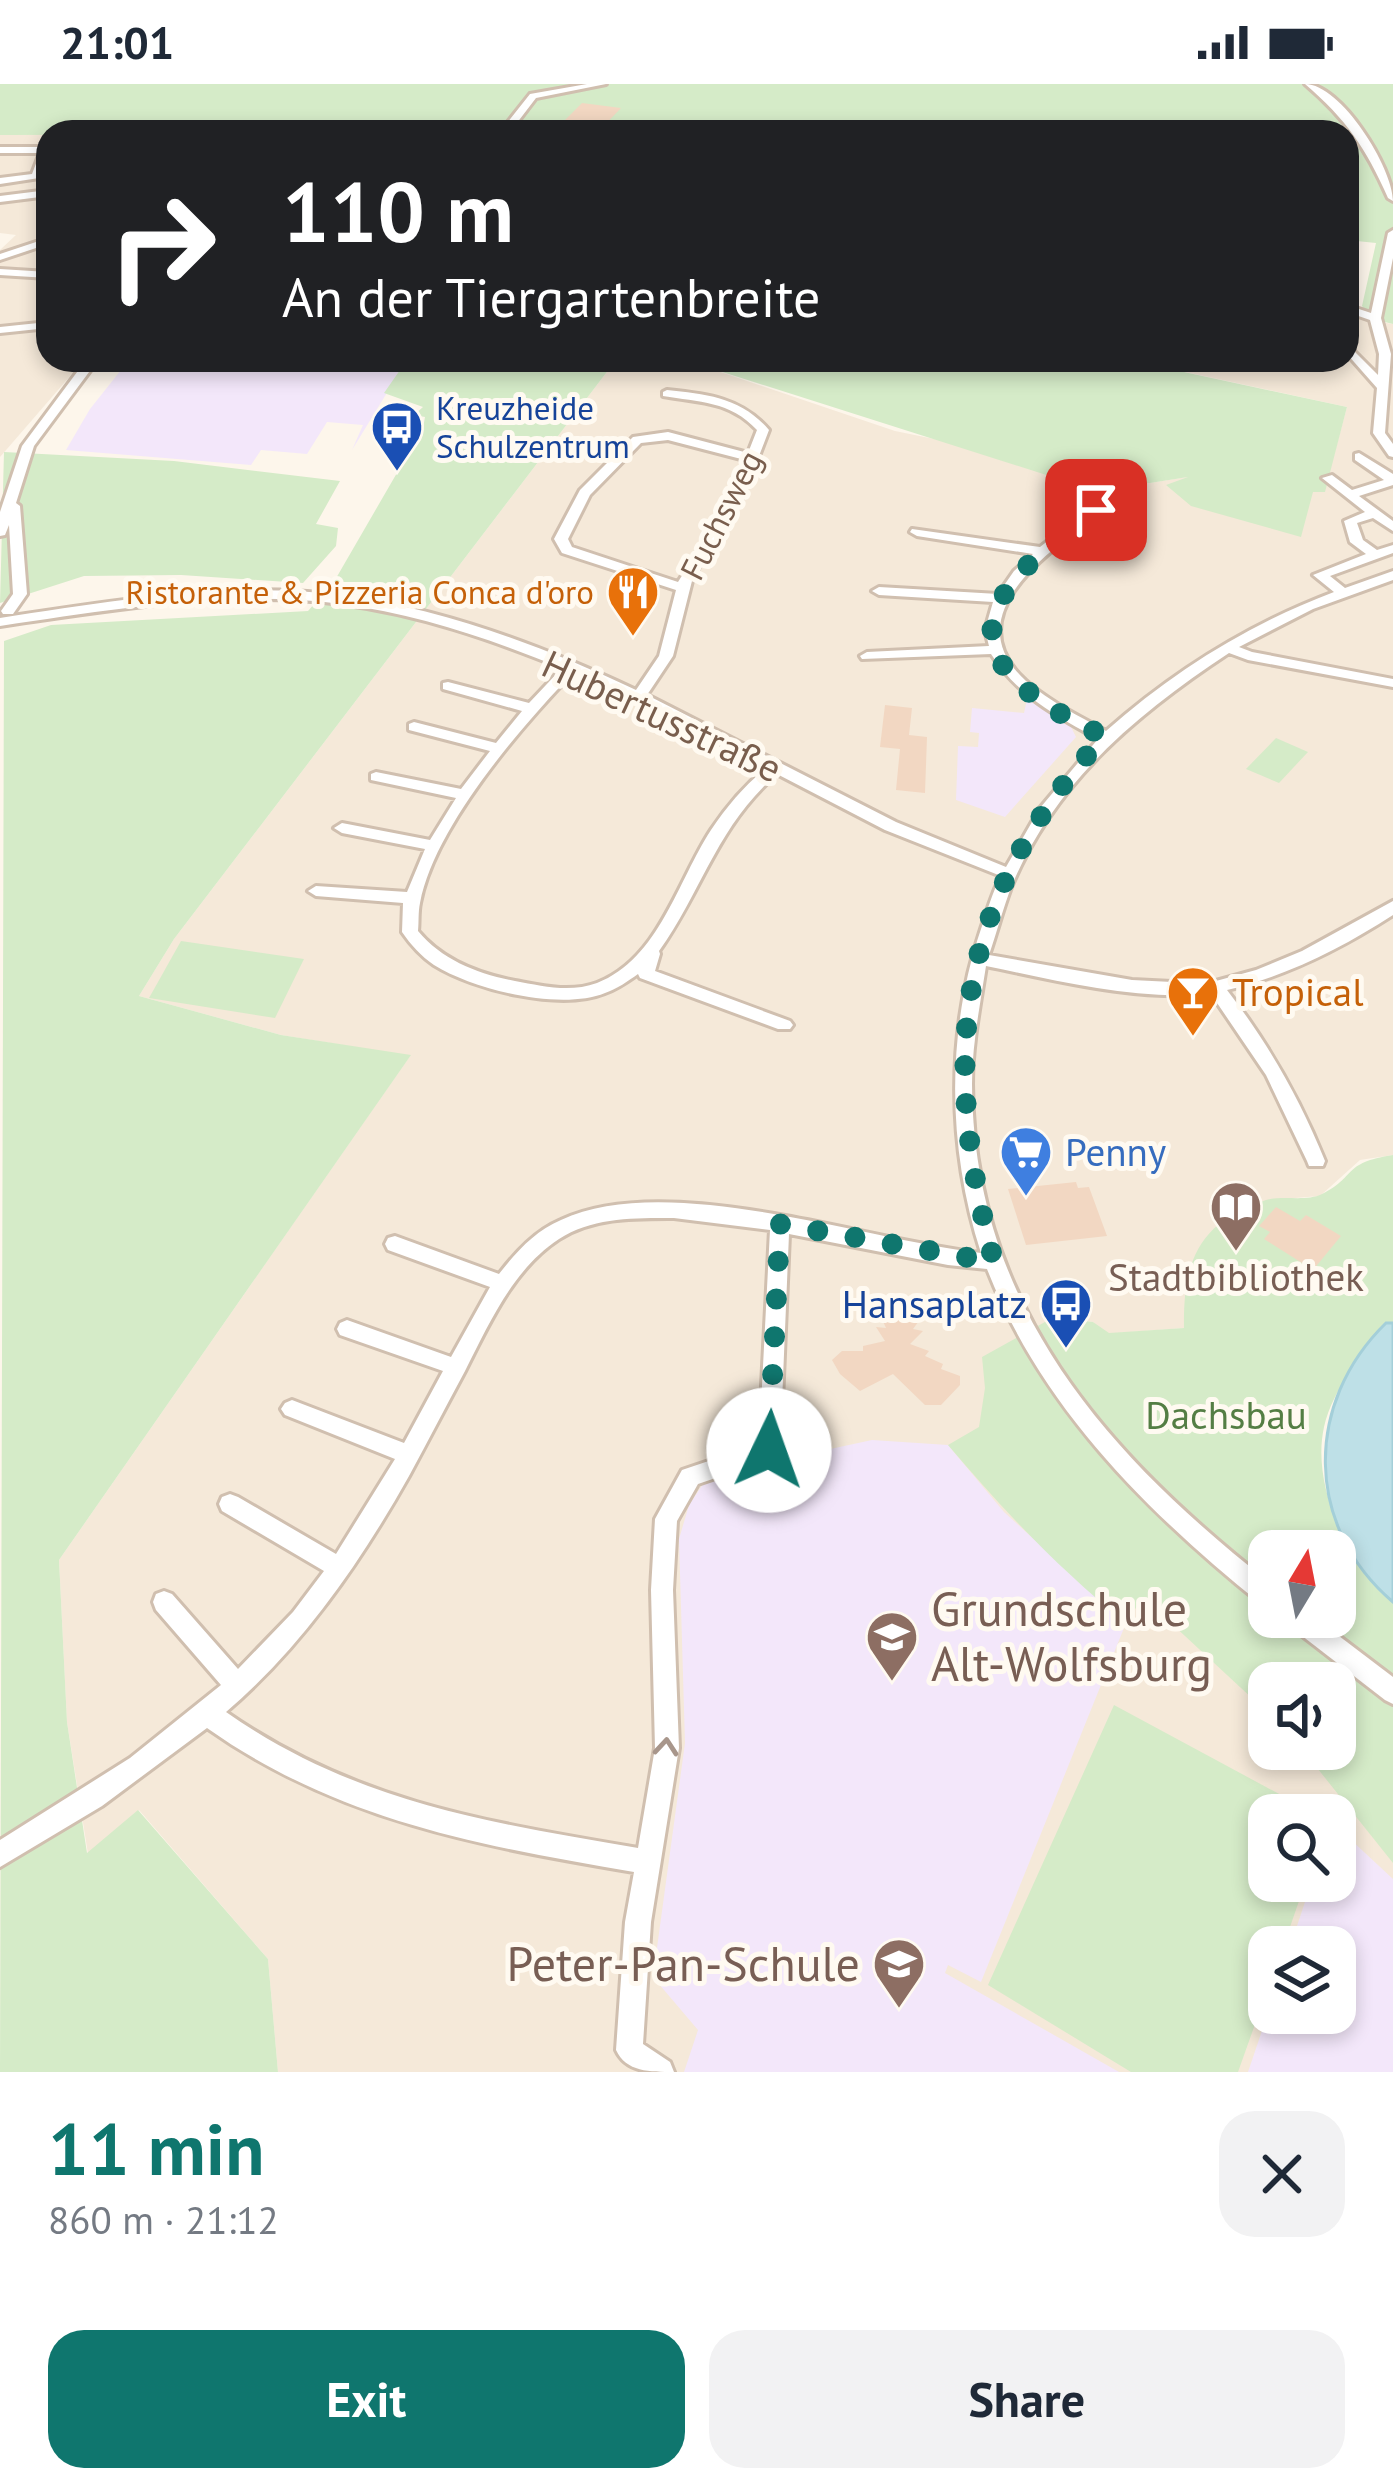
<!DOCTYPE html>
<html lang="en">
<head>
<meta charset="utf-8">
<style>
  :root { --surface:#fff; --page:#f2f2f3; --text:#1f2937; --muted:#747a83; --accent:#0f766e }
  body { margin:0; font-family:"PT Sans",sans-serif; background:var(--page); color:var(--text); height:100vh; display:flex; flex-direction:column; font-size:45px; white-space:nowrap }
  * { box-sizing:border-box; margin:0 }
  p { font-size:39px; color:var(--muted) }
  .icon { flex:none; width:66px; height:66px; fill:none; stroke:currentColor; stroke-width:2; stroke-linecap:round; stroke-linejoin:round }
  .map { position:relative; height:1988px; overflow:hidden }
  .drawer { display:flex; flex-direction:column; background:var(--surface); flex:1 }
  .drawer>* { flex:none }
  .hud { position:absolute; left:36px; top:36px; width:1323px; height:252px; border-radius:36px; box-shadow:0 6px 18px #0003; background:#202124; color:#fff; overflow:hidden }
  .needle { width:78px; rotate:10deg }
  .buttons { position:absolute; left:1248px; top:1446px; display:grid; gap:24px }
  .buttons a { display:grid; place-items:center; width:108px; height:108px; border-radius:24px; background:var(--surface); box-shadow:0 6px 18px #0003; font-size:60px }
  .pin { position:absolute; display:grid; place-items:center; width:102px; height:102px; color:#fff; margin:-51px; border-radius:24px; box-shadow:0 6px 18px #0006 }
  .me { position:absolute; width:132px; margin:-66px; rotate:3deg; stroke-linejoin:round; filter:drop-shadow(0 0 9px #0008) }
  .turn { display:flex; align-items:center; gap:42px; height:252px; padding:0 48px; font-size:54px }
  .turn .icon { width:156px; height:156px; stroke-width:2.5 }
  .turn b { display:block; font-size:84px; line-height:102px }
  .round { display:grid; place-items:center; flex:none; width:126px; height:126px; border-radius:36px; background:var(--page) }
  .overview { display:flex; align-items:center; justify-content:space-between; height:204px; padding:0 48px }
  h1 { font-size:72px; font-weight:700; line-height:90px; color:var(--accent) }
  .button { display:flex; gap:24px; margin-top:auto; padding:24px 48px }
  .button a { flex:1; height:138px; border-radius:36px; background:var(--accent); color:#fff; font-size:48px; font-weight:700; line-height:138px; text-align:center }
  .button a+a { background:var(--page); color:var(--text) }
  .status { display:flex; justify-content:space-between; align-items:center; height:84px; padding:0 60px; background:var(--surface); direction:ltr }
  .status svg { height:33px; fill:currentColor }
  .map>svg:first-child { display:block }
</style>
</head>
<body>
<div class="status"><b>21:01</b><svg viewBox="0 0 49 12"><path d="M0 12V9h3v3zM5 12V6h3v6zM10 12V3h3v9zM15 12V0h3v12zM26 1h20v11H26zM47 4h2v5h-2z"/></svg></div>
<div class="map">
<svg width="1393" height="1988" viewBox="0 0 1393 1988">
  <rect width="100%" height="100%" fill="#fdf6eb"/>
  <g fill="#f5e9d9" fill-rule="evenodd">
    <path d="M 48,50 L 48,276 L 84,276 L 0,373 L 0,166 L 16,151 L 0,149 L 0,51 Z"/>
    <path d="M 1347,233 L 1393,240 L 1393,1071 L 1360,1076 L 1320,1112 L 1269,1116 L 1184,1244 L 1105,1250 L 1093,1238 L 1055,1234 L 1067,1242 L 1269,1533 L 1393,1595 L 1393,1988 L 278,1988 L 268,1875 L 139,1726 L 88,1770 L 67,1638 L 59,1476 L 410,972 L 281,951 L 139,912 L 174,855 L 616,276 L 685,276 L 895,347 L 1150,399 L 1193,392 L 1324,408 L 1347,323 L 1181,287 L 1236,279 L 1300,283 L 1300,276 L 1347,276 ZM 1269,1599 L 1335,1599 L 1335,1665 L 1269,1665 ZM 1269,1731 L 1335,1731 L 1335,1797 L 1269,1797 ZM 1269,1863 L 1335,1863 L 1335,1929 L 1269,1929 Z"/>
  </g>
  <g fill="#f3e7fa">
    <path d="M 129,276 L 407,276 L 352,366 L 363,341 L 327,338 L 307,370 L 261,366 L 251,381 L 66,366 L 90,325 Z"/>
    <path d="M 1027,615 L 1071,643 L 1076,653 L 1005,733 L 956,716 L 958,662 L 978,663 L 979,649 L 970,648 L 972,624 L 1024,629 Z"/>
    <path d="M 872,1356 L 948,1361 L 1004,1428 L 1126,1539 L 981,1898 L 948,1881 L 945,1889 L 1119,1988 L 684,1988 L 698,1946 L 653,1893 L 685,1659 L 679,1455 L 689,1421 L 703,1400 L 752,1382 Z"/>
    <path d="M 1335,1741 L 1393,1795 L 1393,1988 L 1248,1988 L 1269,1926 L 1335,1929 L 1335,1863 L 1290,1863 L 1312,1797 L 1335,1797 Z"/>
  </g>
  <g fill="#d5ebc8" fill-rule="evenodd">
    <path d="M 0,0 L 1393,0 L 1393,240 L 1372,235 L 1362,222 L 1376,159 L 1347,156 L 1347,48 L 0,51 Z"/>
    <path d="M 407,276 L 616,276 L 174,855 L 139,912 L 281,951 L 411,971 L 59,1476 L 67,1638 L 87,1769 L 138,1726 L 268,1875 L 278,1988 L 0,1988 L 4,557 L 51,541 L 308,527 L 335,496 L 423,344 L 425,333 L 414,331 L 423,323 L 384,309 Z"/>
    <path d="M 685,276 L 1300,276 L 1301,283 L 1236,279 L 1184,288 L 1347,323 L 1325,408 L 1313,408 L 1301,453 L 1191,422 L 1166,401 L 1188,393 L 1150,399 L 1062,396 Z"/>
    <path d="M 4,368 L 174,377 L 340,397 L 316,440 L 338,444 L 336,462 L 303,499 L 181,491 L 84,492 L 0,519 Z"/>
    <path d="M 1276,654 L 1308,668 L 1279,699 L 1246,685 Z"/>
    <path d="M 181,857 L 304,875 L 275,934 L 149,914 Z"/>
    <path d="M 1393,1071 L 1393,1239 L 1386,1239 C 1363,1270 1333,1304 1324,1343 C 1311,1402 1348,1480 1393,1518 L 1393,1779 L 1302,1665 L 1335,1665 L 1335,1599 L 1269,1599 L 1269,1630 L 1143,1513 L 1126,1539 C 1060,1486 1003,1426 948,1361 L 979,1343 L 985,1304 L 982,1273 L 1054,1233 L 1093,1238 L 1109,1249 L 1184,1244 C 1183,1178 1198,1138 1266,1116 C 1283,1111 1306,1118 1322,1110 C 1357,1093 1341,1079 1393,1071 ZM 1269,1467 L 1335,1467 L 1335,1533 L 1269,1533 Z"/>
    <path d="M 1114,1621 L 1318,1731 L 1269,1731 L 1269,1797 L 1306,1797 L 1283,1863 L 1269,1863 L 1269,1901 L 1238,1988 L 1131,1988 L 988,1901 Z"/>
  </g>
  <path fill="#bee0e7" stroke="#a4cfd9" stroke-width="3" d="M 1386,1239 L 1393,1239 L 1393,1518 C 1304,1442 1304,1319 1386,1239 Z"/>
  <g fill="#f2d7c2">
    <path d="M 582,19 L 621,24 L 598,48 L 556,45 Z"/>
    <path d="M 885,621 L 912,624 L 909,651 L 927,653 L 925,709 L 896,706 L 900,665 L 880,663 Z"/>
    <path d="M 1076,1098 L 1078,1104 L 1089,1103 L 1107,1152 L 1026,1161 L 1008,1105 Z"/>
    <path d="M 1276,1123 L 1300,1137 L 1306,1131 L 1341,1152 L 1313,1186 L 1264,1155 L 1270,1148 L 1259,1142 Z"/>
    <path d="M 886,1216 L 916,1220 L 916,1227 L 924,1230 L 913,1245 L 923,1247 L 910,1260 L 929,1267 L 925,1272 L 943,1280 L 941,1285 L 960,1292 L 960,1301 L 941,1321 L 925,1321 L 893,1290 L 860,1307 L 840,1290 L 832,1276 L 842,1267 L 863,1267 L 863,1262 L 885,1257 L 876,1243 L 886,1244 L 877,1224 L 885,1223 Z"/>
  </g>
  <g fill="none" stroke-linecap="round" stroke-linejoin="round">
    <g stroke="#d0bfaf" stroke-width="6">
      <g id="minor">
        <path d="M 587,0 L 606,0 L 536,14 L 510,48 L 500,48 L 530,10 Z"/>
        <path d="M 1305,0 C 1341,0 1393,84 1393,117 L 1388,114 C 1366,64 1346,35 1305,0 Z"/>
        <path d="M 0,63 L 48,63 L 48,73 L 39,94 L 0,100 L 0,94 L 32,90 L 40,69 L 0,69 Z"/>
        <path d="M 48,106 L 48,112 L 0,118 L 0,112 Z"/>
        <path d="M 1393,146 L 1393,174 L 1381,234 L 1391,270 L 1385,349 L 1393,360 L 1393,373 L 1389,372 L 1373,349 L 1377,304 L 1347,270 L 1347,260 L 1378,291 L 1379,270 L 1370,236 L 1347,228 L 1347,221 L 1371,229 L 1388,149 Z"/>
        <path d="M 48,154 L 48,160 L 0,176 L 0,170 Z"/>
        <path d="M 0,185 L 48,188 L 48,194 L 0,191 Z"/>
        <path d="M 48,238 L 48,244 L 0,249 L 0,243 Z"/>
        <path d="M 86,276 L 98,276 L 34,362 L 16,419 L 20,422 L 27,510 L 13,530 L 3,530 L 1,527 L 13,510 L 9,441 L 5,451 L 0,452 L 0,428 L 22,362 Z"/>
        <path d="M 667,306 C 707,310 742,314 769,346 L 744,411 L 693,493 L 673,572 L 647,611 L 896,738 L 1006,783 L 1040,724 L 1098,655 C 1056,632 1017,611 991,570 L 862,575 L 860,572 L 867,568 L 989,562 L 985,546 L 993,518 L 879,511 L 872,507 L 879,503 L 998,510 L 1014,487 L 1033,470 L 917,452 L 910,448 L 912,445 L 1040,463 L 1091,423 L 1101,423 L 1101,429 C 1051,466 953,531 1026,597 C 1050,618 1079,632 1106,647 C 1174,587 1249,540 1334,508 L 1313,491 L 1366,470 L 1350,458 L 1344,437 L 1365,428 L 1322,394 L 1332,391 L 1352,406 L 1384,396 L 1355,376 L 1355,370 L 1359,369 L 1393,390 L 1393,401 L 1359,412 L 1393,437 L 1393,447 L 1373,434 L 1357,439 L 1363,456 L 1377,466 L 1393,461 L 1393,469 L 1330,492 L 1345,504 L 1393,487 L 1393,496 L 1313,525 L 1239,563 L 1252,568 L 1393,595 L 1393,603 L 1248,576 L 1229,569 C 1138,629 1056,697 1012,801 C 1003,824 997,848 989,871 L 1132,896 L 1192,899 L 1216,897 L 1256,886 L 1302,867 L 1393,817 L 1393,831 C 1342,864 1287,892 1227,906 C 1268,959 1300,1015 1325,1077 L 1323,1082 L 1309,1082 L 1307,1077 L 1266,991 L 1211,910 C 1136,917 1059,897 986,882 C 980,921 972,961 972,1000 C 973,1220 1105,1369 1269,1498 L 1269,1523 L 1261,1520 C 1147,1428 1041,1323 987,1185 L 948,1181 L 789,1150 L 780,1366 L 777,1373 L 698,1400 L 677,1437 L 673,1506 L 679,1664 L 651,1838 L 643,1960 L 670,1978 L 674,1988 C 650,1988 626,1988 616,1966 L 625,1838 L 634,1788 C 480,1762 337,1736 207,1644 L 102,1722 L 0,1783 L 0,1756 L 130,1674 L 221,1601 L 156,1526 L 153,1518 L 156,1510 L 164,1507 L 172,1510 L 238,1585 L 293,1528 L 324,1487 L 222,1427 L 219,1420 L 222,1413 L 230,1410 L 238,1413 L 336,1470 L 395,1375 L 285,1331 L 281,1325 L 285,1319 L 292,1316 L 404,1359 L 443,1287 L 340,1251 L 337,1245 L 340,1239 L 347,1236 L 451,1273 L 490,1203 L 388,1166 L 385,1160 L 388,1154 L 395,1152 L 499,1190 C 516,1168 535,1147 561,1136 C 668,1086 864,1156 981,1169 C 947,1063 946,948 981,845 C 987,828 992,809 1001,792 L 885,746 L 777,690 C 717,742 703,805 659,867 L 660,870 L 655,887 L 790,937 L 793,941 L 790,945 L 778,945 L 640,894 L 638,890 C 628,897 617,905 605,909 C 561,927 474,906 434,881 C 421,872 411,861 402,848 L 403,819 L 316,812 L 308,807 L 316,802 L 407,808 L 425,765 L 342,749 L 334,744 L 342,739 L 430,756 L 456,714 L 371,696 L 371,690 L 376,688 L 461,705 L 490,667 L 409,646 L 409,640 L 414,638 L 496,659 L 522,627 L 443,605 L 443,599 L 448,598 L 529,619 L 562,584 C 490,555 418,530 341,520 C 228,505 111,526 0,542 L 0,534 C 111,517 227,497 339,511 C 442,524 542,562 636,606 L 659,572 L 676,506 L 562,469 L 554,455 L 580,406 L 633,353 L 668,348 L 748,369 L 757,346 C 730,317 699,318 663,312 L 663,308 ZM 668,356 L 745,376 L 732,411 L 678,498 L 572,463 L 568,455 L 590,411 L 641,359 ZM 573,589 L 657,627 L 766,684 C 744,702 727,722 711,746 C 678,796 659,875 597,899 C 570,909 542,902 515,897 C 478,890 442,876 418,847 C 419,838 418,828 420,819 C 434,744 519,645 573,589 ZM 674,1134 L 770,1146 L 759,1360 L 682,1386 L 655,1435 L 651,1506 L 655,1664 L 638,1764 C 486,1738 355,1718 226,1628 C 302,1563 360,1479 409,1392 C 428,1357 446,1322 465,1287 C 489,1240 513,1185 559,1155 C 593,1133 635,1134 674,1134 Z"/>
        <path d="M 1285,1533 L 1314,1533 L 1393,1593 L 1393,1620 L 1385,1616 L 1288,1541 Z"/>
      </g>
    </g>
    <use href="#minor" fill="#fff" fill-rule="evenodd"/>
  </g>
  <defs><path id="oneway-chevron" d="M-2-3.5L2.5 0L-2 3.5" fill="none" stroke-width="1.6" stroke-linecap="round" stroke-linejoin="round" transform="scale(3)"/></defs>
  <use stroke="#a8968b" href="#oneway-chevron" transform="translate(666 1663) rotate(-85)"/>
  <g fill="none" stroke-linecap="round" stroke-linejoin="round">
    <path stroke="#0f766e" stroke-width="21" stroke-dasharray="0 37.8" d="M 769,1366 L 780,1140 L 994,1178 C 939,971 955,816 1104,652 C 947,579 965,518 1096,426"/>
  </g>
  <defs>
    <g id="bus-pin" transform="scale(2.7)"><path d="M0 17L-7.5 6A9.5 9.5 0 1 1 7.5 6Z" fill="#1a4fb4" stroke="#fffaf1"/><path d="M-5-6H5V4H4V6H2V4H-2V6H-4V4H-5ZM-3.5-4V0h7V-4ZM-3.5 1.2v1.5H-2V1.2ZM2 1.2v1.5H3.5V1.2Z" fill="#fff"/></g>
    <g id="restaurant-pin" transform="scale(2.7)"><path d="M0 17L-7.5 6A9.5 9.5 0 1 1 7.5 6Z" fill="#e8710a" stroke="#fffaf1"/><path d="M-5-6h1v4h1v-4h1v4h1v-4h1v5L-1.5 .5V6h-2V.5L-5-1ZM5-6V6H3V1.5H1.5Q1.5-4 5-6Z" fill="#fff"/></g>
    <g id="bar-pin" transform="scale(2.7)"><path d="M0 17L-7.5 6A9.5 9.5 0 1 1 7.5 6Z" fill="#e8710a" stroke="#fffaf1"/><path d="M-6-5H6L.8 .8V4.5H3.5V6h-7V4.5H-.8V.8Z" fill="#fff"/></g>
    <g id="supermarket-pin" transform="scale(2.7)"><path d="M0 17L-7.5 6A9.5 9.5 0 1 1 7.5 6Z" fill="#3f7fe0" stroke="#fffaf1"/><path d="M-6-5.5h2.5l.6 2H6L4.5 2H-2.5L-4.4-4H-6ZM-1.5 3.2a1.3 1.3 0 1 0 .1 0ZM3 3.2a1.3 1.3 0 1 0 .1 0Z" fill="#fff"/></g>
    <g id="library-pin" transform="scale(2.7)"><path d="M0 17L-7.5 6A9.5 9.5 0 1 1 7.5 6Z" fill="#8d6e63" stroke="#fffaf1"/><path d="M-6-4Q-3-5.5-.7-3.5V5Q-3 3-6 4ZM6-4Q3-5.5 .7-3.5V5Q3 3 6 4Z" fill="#fff"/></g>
    <g id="school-pin" transform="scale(2.7)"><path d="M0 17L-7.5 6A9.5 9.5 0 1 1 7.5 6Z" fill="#8d6e63" stroke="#fffaf1"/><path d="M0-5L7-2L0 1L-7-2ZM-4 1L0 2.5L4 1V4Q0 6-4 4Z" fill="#fff"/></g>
  </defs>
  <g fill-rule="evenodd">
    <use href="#bus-pin" x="397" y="343"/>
    <use href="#restaurant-pin" x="633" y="508"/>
    <use href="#bar-pin" x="1193" y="908"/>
    <use href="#supermarket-pin" x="1026" y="1068"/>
    <use href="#library-pin" x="1236" y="1123"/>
    <use href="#bus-pin" x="1066" y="1220"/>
    <use href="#school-pin" x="892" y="1553"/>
    <use href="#school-pin" x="899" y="1880"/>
  </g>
  <g text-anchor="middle" stroke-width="10" stroke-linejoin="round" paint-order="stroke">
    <g font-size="33" fill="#164399" stroke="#fffaf1" text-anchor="start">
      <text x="436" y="336">Kreuzheide<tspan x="436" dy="38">Schulzentrum</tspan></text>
    </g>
    <g font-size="33" fill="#795e4d" stroke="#fffaf1">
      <text transform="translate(721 431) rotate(-63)" y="12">Fuchsweg</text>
    </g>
    <g font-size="33" fill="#c56008" stroke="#fffaf1" text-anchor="end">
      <text x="594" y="520">Ristorante &amp; Pizzeria Conca d'oro</text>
    </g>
    <g font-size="39" fill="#795e4d" stroke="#fffaf1">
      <text transform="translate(662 632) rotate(25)" y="14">Hubertusstraße</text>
    </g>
    <g font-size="39" fill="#c56008" stroke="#fffaf1" text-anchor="start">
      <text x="1232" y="922">Tropical</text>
    </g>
    <g font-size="39" fill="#366cbe" stroke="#fffaf1" text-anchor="start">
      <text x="1065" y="1082">Penny</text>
    </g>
    <g font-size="39" fill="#785e54" stroke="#fffaf1">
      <text x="1236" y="1207">Stadtbibliothek</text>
    </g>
    <g font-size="39" fill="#164399" stroke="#fffaf1" text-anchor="end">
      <text x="1027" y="1234">Hansaplatz</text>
    </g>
    <g font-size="39" fill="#547e44" stroke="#fffaf1">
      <text x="1226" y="1345">Dachsbau</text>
    </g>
    <g font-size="48" fill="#785e54" stroke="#fffaf1" text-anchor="start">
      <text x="931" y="1542">Grundschule<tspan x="931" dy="55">Alt-Wolfsburg</tspan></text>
      <text x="860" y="1897" text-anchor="end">Peter-Pan-Schule</text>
    </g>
  </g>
</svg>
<div class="buttons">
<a><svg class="needle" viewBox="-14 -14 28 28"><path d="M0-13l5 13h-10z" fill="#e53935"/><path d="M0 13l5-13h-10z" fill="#747a83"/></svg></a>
<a><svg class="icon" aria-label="sound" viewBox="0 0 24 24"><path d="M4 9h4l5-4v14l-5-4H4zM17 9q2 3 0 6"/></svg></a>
<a><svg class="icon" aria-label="search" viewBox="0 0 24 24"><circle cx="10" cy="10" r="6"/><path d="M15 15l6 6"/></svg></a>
<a><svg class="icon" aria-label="layers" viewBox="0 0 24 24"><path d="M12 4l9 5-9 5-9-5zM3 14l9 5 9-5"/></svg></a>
</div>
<div class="pin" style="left:1096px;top:426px;background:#d93025"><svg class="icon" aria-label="arrive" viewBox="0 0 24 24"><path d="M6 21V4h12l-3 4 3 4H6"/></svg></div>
<svg class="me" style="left:769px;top:1366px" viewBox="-20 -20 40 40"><circle r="19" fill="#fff"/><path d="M0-13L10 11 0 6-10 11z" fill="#0f766e"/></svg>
<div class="hud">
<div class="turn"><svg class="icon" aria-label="right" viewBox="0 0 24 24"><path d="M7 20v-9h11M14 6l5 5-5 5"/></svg><div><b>110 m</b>An der Tiergartenbreite</div></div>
</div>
</div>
<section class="drawer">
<div class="overview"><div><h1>11 min</h1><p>860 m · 21:12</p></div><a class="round"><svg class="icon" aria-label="close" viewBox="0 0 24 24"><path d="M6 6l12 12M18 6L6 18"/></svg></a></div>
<div class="button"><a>Exit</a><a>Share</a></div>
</section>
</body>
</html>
